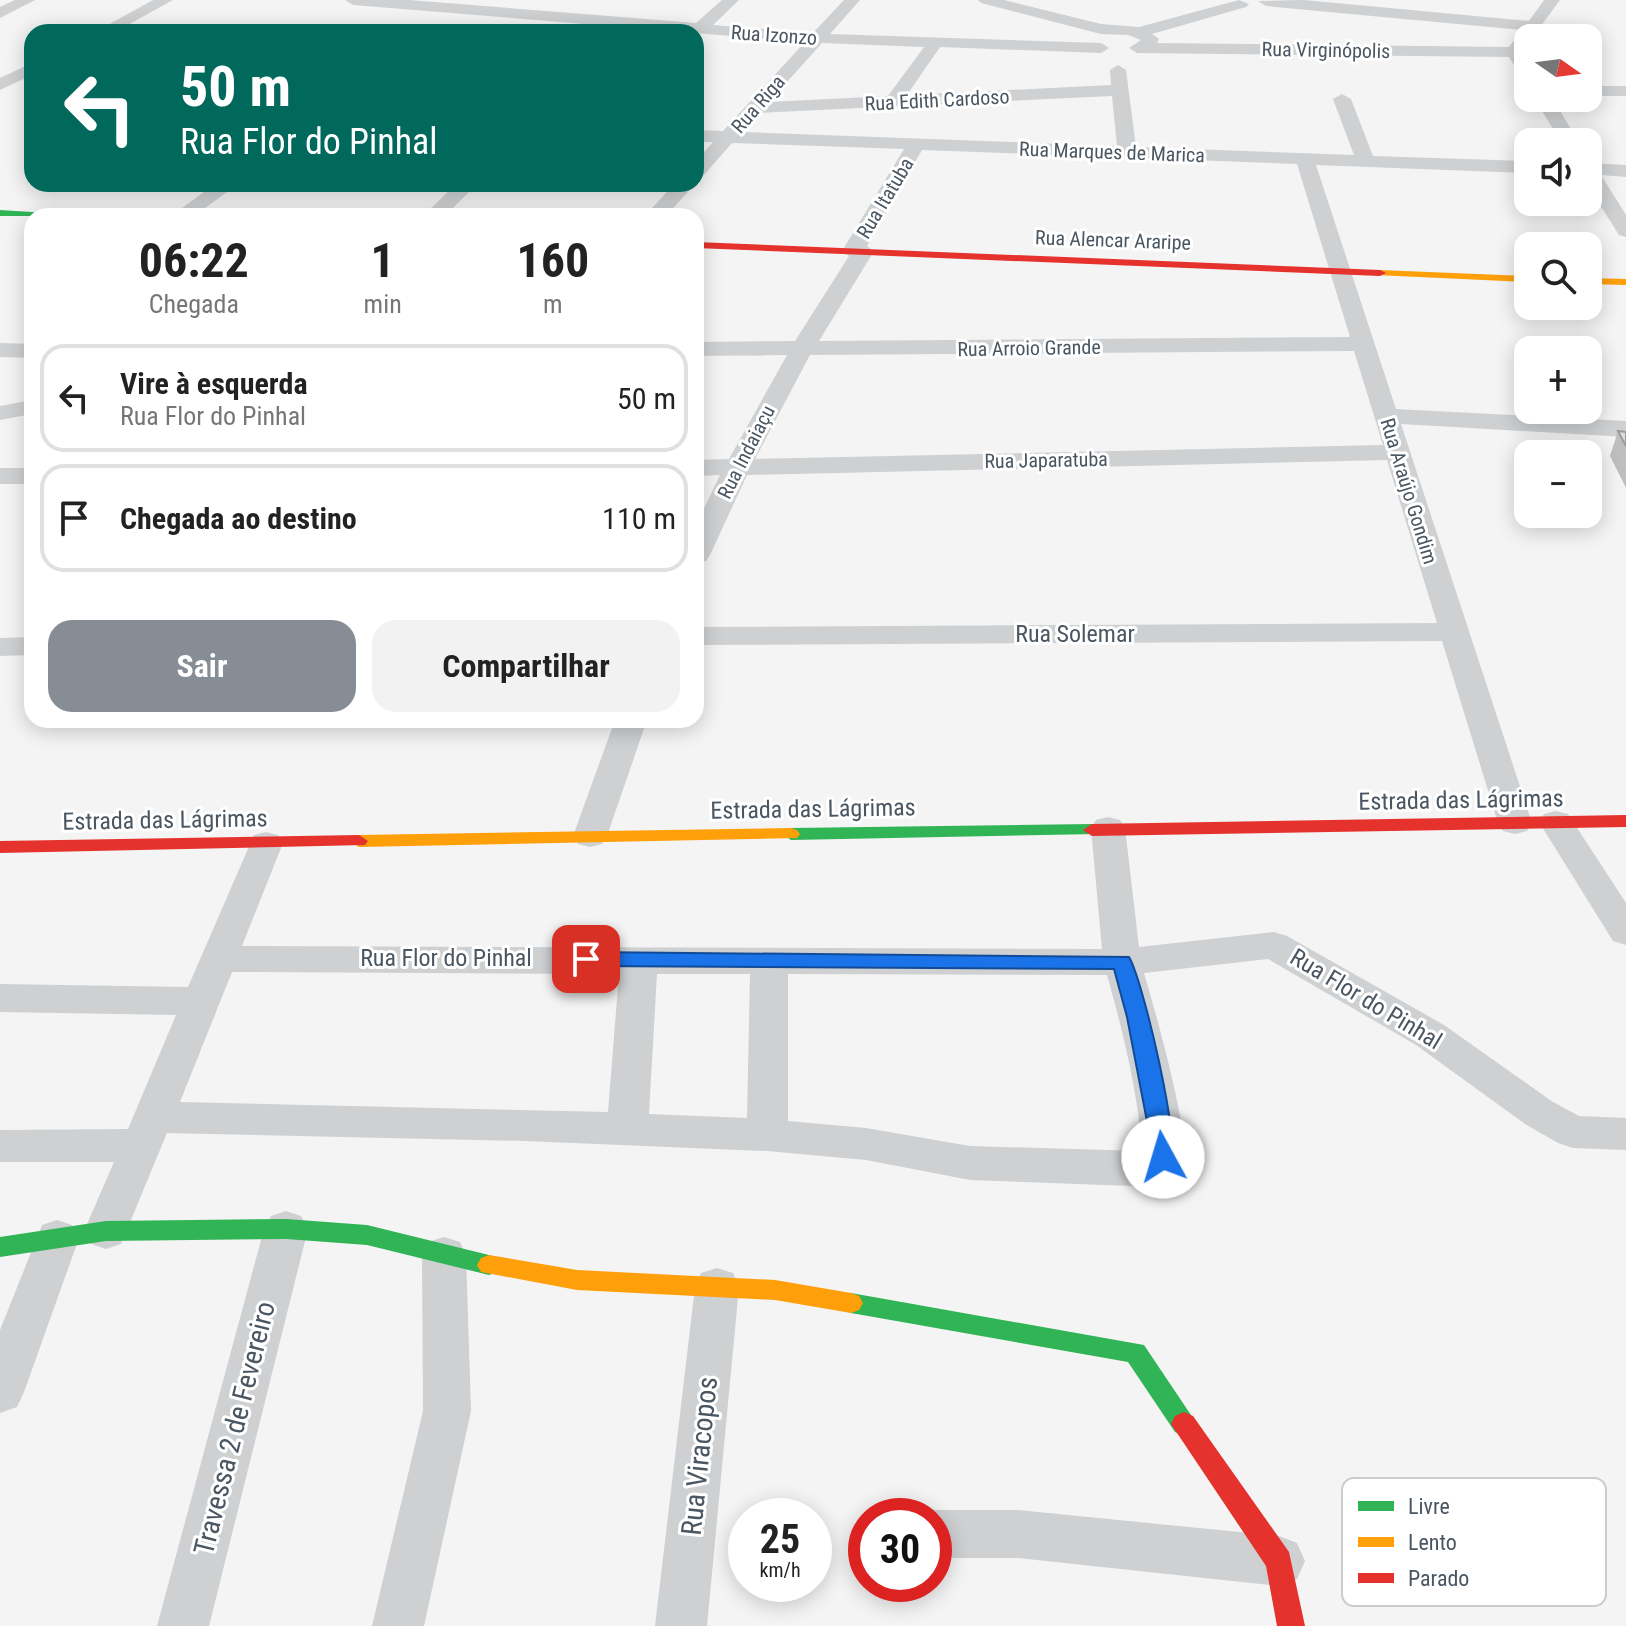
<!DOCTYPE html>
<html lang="pt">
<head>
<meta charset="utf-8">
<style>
  :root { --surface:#fff; --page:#f2f2f2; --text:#222; --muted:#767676; --line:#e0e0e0; --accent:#868d94 }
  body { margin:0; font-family:"Roboto Condensed",sans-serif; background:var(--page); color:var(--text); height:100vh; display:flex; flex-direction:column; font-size:30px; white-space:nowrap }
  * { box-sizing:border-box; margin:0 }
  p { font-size:26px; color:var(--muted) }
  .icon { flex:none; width:44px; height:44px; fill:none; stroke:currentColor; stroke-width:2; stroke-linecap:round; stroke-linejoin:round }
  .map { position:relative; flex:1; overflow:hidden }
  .panel { position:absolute; left:24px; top:208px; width:680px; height:520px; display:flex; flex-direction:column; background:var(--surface); border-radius:24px; box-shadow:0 4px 20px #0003 }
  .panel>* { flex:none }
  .banner { position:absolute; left:24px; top:24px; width:680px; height:168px; border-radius:24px; box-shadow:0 4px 20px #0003; background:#00695c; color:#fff; overflow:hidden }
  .needle { width:52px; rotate:104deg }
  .fabs { position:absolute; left:1514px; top:24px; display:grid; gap:16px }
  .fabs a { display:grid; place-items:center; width:88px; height:88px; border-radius:16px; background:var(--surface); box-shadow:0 4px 20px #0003; font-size:40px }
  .speed { position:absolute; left:728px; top:1498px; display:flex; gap:16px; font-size:40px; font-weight:700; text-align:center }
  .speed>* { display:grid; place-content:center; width:104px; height:104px; border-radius:50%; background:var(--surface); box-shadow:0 4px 20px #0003; line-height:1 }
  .speed small { font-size:20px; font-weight:400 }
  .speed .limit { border:12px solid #d22; background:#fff; color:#111 }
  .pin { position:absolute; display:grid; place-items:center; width:68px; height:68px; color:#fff; margin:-34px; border-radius:16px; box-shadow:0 4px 12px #0006 }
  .me { position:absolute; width:88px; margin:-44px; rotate:354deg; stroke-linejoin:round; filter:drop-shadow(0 0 6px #0008) }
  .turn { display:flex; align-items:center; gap:28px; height:168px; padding:0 24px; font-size:36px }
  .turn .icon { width:104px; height:104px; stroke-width:2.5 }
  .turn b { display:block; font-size:56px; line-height:68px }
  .eta { display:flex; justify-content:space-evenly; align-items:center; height:136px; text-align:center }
  .eta b { font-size:48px; font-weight:700; line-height:56px }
  .action { display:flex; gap:16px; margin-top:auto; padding:16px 24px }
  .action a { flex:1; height:92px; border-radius:24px; background:var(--accent); color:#fff; font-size:32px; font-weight:700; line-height:92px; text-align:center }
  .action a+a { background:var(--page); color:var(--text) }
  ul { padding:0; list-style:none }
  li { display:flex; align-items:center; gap:24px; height:108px; margin:0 16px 12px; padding:0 8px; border:4px solid var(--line); border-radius:24px }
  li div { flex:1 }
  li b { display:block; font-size:30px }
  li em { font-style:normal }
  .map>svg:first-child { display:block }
</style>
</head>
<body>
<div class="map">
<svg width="1626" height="1626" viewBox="0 0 1626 1626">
  <rect width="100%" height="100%" fill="#f4f4f4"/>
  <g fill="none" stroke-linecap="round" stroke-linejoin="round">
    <g fill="#ced0d2" fill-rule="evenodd">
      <path d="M 15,0 L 35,0 L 0,18 L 0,7 Z"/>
      <path d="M 153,0 L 173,0 L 115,32 L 95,32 Z"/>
      <path d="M 345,0 L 409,0 L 696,23 L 722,0 L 739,0 L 713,25 L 813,33 L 844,0 L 860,0 L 830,34 L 1101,43 L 1109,48 L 1101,53 L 940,47 L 907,95 L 1111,85 L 1110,70 L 1118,65 L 1126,70 L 1136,147 L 1354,155 L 1333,99 L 1342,94 L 1351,99 L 1373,156 L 1528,161 L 1528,173 L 1316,165 L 1396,409 L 1626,421 L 1626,437 L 1401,424 L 1532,823 L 1527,831 L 1515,834 L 1503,831 L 1498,823 L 1442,641 L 696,645 L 696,627 L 1437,623 L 1387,460 L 747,475 L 710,555 L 706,561 L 696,563 L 696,525 L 720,475 L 696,476 L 696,460 L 729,459 L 787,355 L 696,356 L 696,342 L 795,341 L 849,256 L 842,251 L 904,149 L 732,143 L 703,176 L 696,178 L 696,161 L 713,142 L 696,142 L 696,130 L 723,131 L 805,42 L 353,5 ZM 822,43 L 924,47 L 888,96 L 769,102 ZM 1112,96 L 1117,146 L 742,132 L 759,113 ZM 922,150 L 1297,164 L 1350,337 L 819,341 L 874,251 L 867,246 ZM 1354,351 L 1383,445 L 755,459 L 810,355 Z"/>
      <path d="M 978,0 L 1004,0 L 1101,24 L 1139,27 L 1239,0 L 1249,4 L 1246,7 L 1152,34 L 1159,39 L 1157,43 L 1509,47 L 1522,30 L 1266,6 L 1258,1 L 1304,0 L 1529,21 L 1544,0 L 1560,0 L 1532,38 L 1528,38 L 1522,52 L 1528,61 L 1528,80 L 1522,79 L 1509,57 L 1137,53 L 1129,48 L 1141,40 L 1128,35 L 1101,34 L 981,3 Z"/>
      <path d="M 32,63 L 32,75 L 0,90 L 0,78 Z"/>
      <rect x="1588" y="86" width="38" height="10"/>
      <path d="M 1534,98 L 1552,98 L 1579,142 L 1561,142 Z"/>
      <path d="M 1588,163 L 1626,165 L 1626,177 L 1601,175 L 1626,215 L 1626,237 L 1619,235 L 1588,186 Z"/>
      <path d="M 215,184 L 238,184 L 194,216 L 171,216 Z"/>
      <path d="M 456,184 L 477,184 L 445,216 L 423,216 Z"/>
      <path d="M 674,184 L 695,184 L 666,216 L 645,216 Z"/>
      <path d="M 0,343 L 32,344 L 32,358 L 0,357 Z"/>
      <path d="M 32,400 L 32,414 L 0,420 L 0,406 Z"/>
      <rect x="0" y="468" width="32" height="16"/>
      <path d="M 32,637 L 32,655 L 0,656 L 0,638 Z"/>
      <path d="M 615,720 L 647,720 L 607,836 L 602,844 L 590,847 L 578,844 L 573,836 Z"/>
      <path d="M 1556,811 L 1568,814 L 1626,903 L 1626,945 L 1613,941 L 1539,822 L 1544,814 Z"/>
      <path d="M 1108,817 L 1120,820 L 1125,828 L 1139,947 L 1274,932 L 1287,936 L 1444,1025 L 1553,1102 L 1579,1116 L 1626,1118 L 1626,1150 L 1573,1148 L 1558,1143 L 1525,1124 L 1416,1045 L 1268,959 L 1144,973 C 1153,1003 1191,1136 1183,1160 C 1174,1183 1154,1184 1132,1186 L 970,1180 L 866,1160 L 767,1151 L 526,1141 L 167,1133 L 121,1244 L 106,1249 L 91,1244 L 84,1231 L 114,1162 L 0,1162 L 0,1130 L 128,1129 L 176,1015 L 0,1012 L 0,984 L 188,987 L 254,835 L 266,832 L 278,835 L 283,843 L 242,946 L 1102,949 L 1091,828 L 1096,820 ZM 232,972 L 619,974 L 608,1112 L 180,1102 ZM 657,974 L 750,974 L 747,1118 L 649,1114 ZM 788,974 L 1107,975 C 1123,1032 1138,1092 1142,1151 L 970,1146 L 866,1128 L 788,1121 Z"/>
      <path d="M 286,1211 L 301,1216 L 308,1229 L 209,1626 L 157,1626 L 264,1229 L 271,1216 Z"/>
      <path d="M 57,1220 L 72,1225 L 79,1238 L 24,1392 L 17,1407 L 0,1413 L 0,1330 L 42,1225 Z"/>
      <path d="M 444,1237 L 460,1242 L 466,1255 L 471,1411 L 424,1626 L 372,1626 L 423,1411 L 422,1255 L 428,1242 Z"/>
      <path d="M 717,1268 L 733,1273 L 739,1287 L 707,1626 L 655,1626 L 695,1287 L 701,1273 Z"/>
      <path d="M 934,1510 L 1018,1510 L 1279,1536 L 1297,1543 L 1305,1561 L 1297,1579 L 1279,1586 L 1018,1558 L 934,1558 L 934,1516 L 918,1516 Z"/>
    </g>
    <g fill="#30b455" fill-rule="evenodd">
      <path d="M 0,210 L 48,213 L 53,216 L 0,216 Z"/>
      <path d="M 1092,824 L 1098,826 L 1101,830 L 1098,834 L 791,840 L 782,834 L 791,828 Z"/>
      <path d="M 286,1219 L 367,1225 L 489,1255 L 497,1258 L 501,1265 L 497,1272 L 489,1275 L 367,1245 L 286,1239 L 106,1241 L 0,1257 L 0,1237 L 106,1221 Z"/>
      <path d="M 851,1293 L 1144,1345 L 1197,1424 L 1193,1432 L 1184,1436 L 1175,1432 L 1128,1362 L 851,1313 L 843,1310 L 839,1303 L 843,1296 Z"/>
    </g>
    <g fill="#ff9f0a" fill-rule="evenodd">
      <path d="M 1380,270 L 1528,276 L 1528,282 L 1376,275 L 1376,271 Z"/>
      <path d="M 1588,278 L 1626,279 L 1626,285 L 1588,284 Z"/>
      <path d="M 791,828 L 797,830 L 800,834 L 797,838 L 359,847 L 350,841 L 359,835 Z"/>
      <path d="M 489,1255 L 577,1270 L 775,1280 L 851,1293 L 859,1296 L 863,1303 L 859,1310 L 851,1313 L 775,1300 L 577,1290 L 481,1272 L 477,1265 L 481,1258 Z"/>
    </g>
    <g fill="#e5322d" fill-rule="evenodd">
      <path d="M 696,242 L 1380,270 L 1386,273 L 1380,276 L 696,248 Z"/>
      <path d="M 1626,815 L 1626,827 L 1092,836 L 1083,830 L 1092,824 Z"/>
      <path d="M 359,835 L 368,841 L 365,845 L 0,853 L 0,841 Z"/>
      <path d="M 1184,1412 L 1193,1416 L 1289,1552 L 1305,1626 L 1277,1626 L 1266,1566 L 1171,1424 L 1175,1416 Z"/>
    </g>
  </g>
  <path fill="#bebebf" d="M 1618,431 L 1626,432 L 1626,488 L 1610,456 Z"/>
  <path fill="#ddddde" stroke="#9b9b9b" stroke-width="2" d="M 1618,431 L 1626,432 L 1626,446 Z"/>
  <path fill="#1a73e8" stroke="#114b97" stroke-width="2" d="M 586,952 L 1129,957 C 1143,980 1181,1144 1171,1163 L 1163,1166 L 1155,1163 L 1127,1017 L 1114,969 L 586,966 L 576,959 Z"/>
  <g text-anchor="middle" stroke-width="6" stroke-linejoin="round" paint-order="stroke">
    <g font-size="20" fill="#4a5661" stroke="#fff">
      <text transform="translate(774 35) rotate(4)" y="7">Rua Izonzo</text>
      <text transform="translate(1326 50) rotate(1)" y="7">Rua Virginópolis</text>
      <text transform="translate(937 100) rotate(-3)" y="7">Rua Edith Cardoso</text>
      <text transform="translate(758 104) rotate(-49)" y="7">Rua Riga</text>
      <text transform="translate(1112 152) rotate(2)" y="7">Rua Marques de Marica</text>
      <text transform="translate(885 198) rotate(-59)" y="7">Rua Itatuba</text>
      <text transform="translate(1113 240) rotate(2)" y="7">Rua Alencar Araripe</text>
      <text transform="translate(1029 348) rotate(-1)" y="7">Rua Arroio Grande</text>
      <text transform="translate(746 452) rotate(-63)" y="7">Rua Indaiaçu</text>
      <text transform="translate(1046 460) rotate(-1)" y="7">Rua Japaratuba</text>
      <text transform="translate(1409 491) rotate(73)" y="7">Rua Araújo Gondim</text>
    </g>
    <g font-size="24" fill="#4a5661" stroke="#fff">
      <text x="1075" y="642">Rua Solemar</text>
      <text transform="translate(1461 800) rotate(-1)" y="8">Estrada das Lágrimas</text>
      <text transform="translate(813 809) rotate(-1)" y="8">Estrada das Lágrimas</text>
      <text transform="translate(165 820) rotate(-1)" y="8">Estrada das Lágrimas</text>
      <text x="446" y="966">Rua Flor do Pinhal</text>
      <text transform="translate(1366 999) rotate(31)" y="8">Rua Flor do Pinhal</text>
    </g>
    <g font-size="28" fill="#4a5661" stroke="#fff">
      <text transform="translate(234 1428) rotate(-76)" y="10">Travessa 2 de Fevereiro</text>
      <text transform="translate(699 1456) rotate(-84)" y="10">Rua Viracopos</text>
    </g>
  </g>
  <rect x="1342" y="1478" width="264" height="128" rx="12" fill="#fff" stroke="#c9ccd0" stroke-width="2"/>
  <rect x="1358" y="1501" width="36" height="10" fill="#30b455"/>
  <rect x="1358" y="1537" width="36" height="10" fill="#ff9f0a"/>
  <rect x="1358" y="1573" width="36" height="10" fill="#e5322d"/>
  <g font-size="22" fill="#4a5661">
    <text x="1408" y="1514">Livre</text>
    <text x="1408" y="1550">Lento</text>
    <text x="1408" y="1586">Parado</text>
  </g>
</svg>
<div class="fabs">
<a><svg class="needle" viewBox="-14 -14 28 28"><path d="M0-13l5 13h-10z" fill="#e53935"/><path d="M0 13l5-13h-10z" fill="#767676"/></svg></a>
<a><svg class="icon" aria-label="sound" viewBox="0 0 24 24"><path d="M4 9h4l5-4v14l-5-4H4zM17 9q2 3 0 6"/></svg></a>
<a><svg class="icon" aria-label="search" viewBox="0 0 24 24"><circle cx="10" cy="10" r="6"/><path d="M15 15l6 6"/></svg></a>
<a>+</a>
<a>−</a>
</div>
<div class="speed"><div>25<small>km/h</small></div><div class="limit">30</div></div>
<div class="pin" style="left:586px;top:959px;background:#d93025"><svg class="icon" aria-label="arrive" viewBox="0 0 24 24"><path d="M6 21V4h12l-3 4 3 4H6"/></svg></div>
<svg class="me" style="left:1163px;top:1157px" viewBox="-20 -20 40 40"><circle r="19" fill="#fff"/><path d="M0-13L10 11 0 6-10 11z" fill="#1a73e8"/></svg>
<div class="banner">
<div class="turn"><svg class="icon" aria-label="left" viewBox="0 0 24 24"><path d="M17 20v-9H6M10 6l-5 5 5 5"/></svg><div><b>50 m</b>Rua Flor do Pinhal</div></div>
</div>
<section class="panel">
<div class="eta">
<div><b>06:22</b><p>Chegada</p></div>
<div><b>1</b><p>min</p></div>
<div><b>160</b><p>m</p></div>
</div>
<ul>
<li><svg class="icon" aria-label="left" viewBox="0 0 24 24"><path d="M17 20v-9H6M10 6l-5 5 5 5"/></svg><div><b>Vire à esquerda</b><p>Rua Flor do Pinhal</p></div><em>50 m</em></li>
<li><svg class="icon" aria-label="arrive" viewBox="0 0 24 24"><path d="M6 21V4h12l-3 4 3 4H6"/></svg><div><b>Chegada ao destino</b></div><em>110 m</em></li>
</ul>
<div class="action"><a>Sair</a><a>Compartilhar</a></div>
</section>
</div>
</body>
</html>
